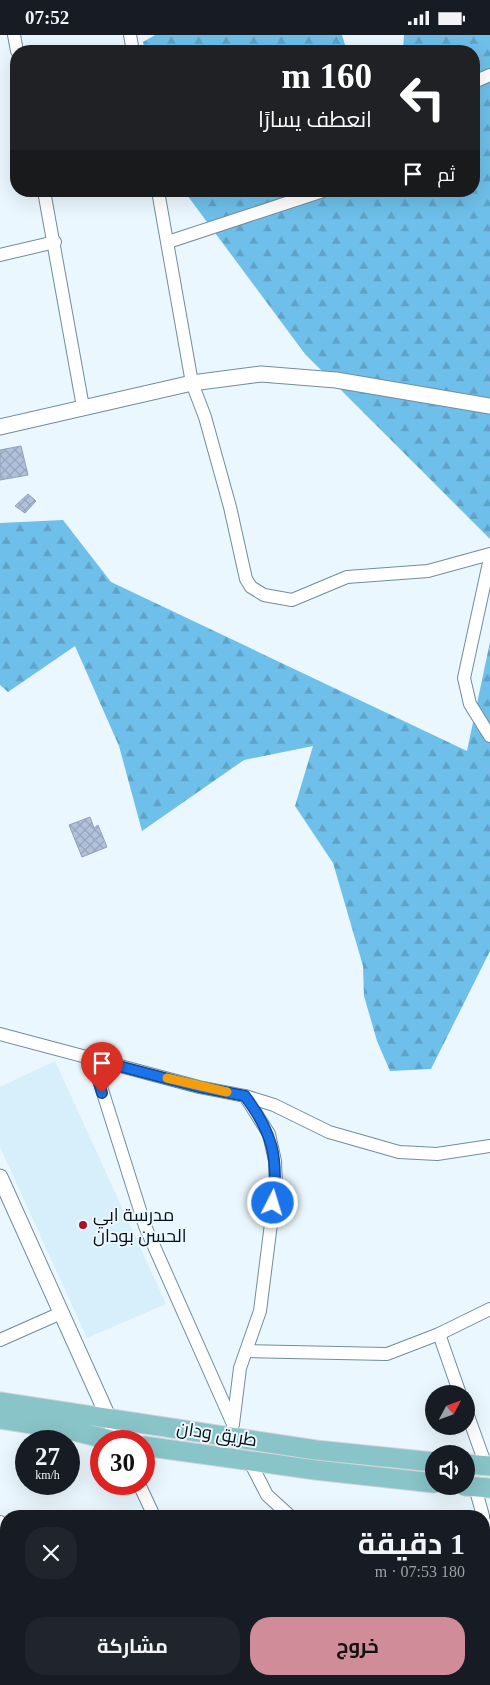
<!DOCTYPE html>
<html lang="ar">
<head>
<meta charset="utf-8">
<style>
  :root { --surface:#171b24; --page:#20242c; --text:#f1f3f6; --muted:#9ea1a6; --accent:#d08d99 }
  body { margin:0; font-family:"Times New Roman",Cairo,serif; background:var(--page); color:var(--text); direction:rtl; height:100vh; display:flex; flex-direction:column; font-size:19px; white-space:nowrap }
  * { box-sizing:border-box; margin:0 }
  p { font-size:16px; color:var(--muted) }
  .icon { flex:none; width:28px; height:28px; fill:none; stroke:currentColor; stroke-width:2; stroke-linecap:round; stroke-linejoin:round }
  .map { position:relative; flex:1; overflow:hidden; direction:ltr }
  .details { position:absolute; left:0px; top:1475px; width:490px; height:175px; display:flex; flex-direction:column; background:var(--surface); border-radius:20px 20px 0 0; box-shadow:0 5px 20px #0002; direction:rtl }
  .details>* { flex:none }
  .guide { position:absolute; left:10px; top:10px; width:470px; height:152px; border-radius:20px; box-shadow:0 5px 20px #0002; direction:rtl; background:#202124; color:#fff; overflow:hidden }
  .needle { width:32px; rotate:49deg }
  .tools { position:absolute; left:425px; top:1350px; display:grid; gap:10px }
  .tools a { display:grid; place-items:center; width:50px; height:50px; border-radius:50%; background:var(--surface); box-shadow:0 5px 20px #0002; font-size:25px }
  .speed { position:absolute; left:15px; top:1395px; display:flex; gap:10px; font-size:25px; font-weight:700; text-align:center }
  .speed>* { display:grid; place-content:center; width:65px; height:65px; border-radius:50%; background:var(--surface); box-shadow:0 5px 20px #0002; line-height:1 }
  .speed small { font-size:12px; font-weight:400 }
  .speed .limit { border:8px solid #d22; background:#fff; color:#111 }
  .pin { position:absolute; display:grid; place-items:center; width:42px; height:42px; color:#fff; margin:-51px -21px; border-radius:50% 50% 50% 0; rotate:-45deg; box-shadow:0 0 5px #0007 }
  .pin .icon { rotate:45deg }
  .me { position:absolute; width:55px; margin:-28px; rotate:5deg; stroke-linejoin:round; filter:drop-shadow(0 0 4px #0008) }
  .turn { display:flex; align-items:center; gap:18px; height:105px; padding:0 25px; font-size:22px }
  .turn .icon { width:65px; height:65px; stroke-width:2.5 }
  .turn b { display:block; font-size:35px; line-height:42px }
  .then { display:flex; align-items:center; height:48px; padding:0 25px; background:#0003; gap:10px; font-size:19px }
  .round { display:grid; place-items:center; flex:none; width:52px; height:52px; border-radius:20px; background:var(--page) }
  .summary { display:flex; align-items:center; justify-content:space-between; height:85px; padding:0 25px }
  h1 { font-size:30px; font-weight:700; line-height:38px }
  .button { display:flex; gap:10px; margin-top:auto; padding:10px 25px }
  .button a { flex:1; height:58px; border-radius:20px; background:var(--accent); color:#111; font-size:20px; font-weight:700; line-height:58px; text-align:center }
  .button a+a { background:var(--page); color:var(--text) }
  .status { display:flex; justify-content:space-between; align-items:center; height:35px; padding:0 25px; background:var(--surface); direction:ltr }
  .status svg { height:14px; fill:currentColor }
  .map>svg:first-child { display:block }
</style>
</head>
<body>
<div class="status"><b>07:52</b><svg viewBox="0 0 49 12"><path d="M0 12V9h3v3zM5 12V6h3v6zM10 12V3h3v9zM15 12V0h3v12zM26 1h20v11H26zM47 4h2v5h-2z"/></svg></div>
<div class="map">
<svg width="490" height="1650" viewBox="0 0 490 1650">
  <defs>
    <pattern id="forest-firs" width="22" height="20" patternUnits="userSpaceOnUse" patternTransform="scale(1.25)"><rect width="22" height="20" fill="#6ebfe9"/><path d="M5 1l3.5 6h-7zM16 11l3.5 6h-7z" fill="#5ea3c7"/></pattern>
    <pattern id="building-cross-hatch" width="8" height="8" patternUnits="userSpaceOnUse" patternTransform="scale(1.25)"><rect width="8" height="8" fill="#b2c1db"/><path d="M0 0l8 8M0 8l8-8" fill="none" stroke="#97a5bb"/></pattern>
  </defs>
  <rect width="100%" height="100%" fill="#ebf7fe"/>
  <path fill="#d7eefb" d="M 55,1026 L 166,1269 L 87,1303 L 0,1112 L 0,1052 Z"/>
  <g fill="url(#forest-firs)">
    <path d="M 155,0 L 342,0 L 347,16 L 145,16 L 143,7 Z"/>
    <path d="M 404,0 L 490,0 L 490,504 L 305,319 L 184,156 L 391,156 L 392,160 L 393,156 L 474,156 L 474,16 L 403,16 Z"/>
    <path d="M 63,485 L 111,547 L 467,716 L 490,607 L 490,916 L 431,1034 L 390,1036 L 377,1006 L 364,961 L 363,931 L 333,828 L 295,771 L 313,711 L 244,725 L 142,796 L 119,711 L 75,611 L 8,657 L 0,650 L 0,488 Z"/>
  </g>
  <g fill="url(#building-cross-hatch)" stroke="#919fb9">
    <path d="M 21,411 L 28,440 L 0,445 L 0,415 Z"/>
    <path d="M 28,459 L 36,466 L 25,478 L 15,471 Z"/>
    <path d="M 90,782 L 94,793 L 98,790 L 107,812 L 82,822 L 69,790 Z"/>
  </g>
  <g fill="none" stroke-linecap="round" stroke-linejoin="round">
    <g stroke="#708d9d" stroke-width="14">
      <g id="minor">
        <path d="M 14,0 L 17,16"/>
        <path d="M 130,0 L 133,16"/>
        <path d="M 474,47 L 490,40"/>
        <path d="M 44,156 L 83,372"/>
        <path d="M 158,156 L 192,348 L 205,382 L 230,472 L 246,544 L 251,552 L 264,560 L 292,565 L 347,542 L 428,536 L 490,519"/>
        <path d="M 168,207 L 323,156"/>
        <path d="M 0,220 L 55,207"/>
        <path d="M 490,523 L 464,643 L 470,669 L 490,701"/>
        <path d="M 0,999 L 199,1052 L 245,1061 L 274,1070 L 329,1097 L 399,1117 L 437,1119 L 490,1111"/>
        <path d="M 92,1023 L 145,1191 L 233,1389"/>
        <path d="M 439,1299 L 460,1359"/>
        <path d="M 0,1305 L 61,1278"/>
        <path d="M 247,1316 L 387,1319 L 439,1299 L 490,1274"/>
        <path d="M 466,1375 L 486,1431"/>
        <path d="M 233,1389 L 240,1333 L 260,1276 L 276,1149 L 275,1126 L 269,1099 L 245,1061"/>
        <path d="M 249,1425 L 267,1460 L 290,1481"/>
        <path d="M 139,1449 L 154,1481"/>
        <path d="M 475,1452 L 483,1481"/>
        <path d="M 484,1486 L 490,1508"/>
        <path d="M 0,1487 L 6,1492"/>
        <path d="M 0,1505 L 6,1508"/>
        <path d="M 484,1582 L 490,1574"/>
        <path d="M 0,1620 L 6,1630"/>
        <path d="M 484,1632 L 490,1634"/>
        <path d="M 15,1644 L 19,1650"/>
        <path d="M 148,1644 L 153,1650"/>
        <path d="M 274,1644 L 280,1650"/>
        <path d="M 391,1644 L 396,1650"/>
      </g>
    </g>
    <g stroke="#708d9d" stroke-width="17">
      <g id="tertiary">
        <path d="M 0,392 L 192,348 L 261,339 L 336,345 L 490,371"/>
        <path d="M 0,1142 L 119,1406"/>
      </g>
    </g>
    <g stroke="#d2d4d5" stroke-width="21">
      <g id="primary">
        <path d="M 0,1367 L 316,1415 L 434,1427"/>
        <path d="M 0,1384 L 69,1395 L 115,1406"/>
        <path d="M 144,1411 L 315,1435 L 434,1448"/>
        <path d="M 466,1429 L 490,1431"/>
        <path d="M 465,1451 L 490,1453"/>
      </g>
    </g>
    <use href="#minor" stroke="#fff" stroke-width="12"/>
    <use href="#tertiary" stroke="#fff" stroke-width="15"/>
    <use href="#primary" stroke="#88c4c8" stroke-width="19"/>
  </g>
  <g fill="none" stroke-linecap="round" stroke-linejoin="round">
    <g stroke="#114b97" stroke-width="12">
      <path id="route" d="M 102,1058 L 92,1024 L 199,1052 L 245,1061 C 272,1097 279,1122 273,1168"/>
    </g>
    <use href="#route" stroke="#1a73e8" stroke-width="9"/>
    <path stroke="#f59e0b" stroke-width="9" d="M 167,1043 L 227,1057"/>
  </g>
  <circle fill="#a81128" stroke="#ebf7fe" stroke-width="2" cx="83" cy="1190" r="5"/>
  <g text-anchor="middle" stroke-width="4" stroke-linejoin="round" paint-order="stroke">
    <g font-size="18" fill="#040e14" stroke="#ebf7fe" text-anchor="start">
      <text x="93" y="1186">مدرسة ابي<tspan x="93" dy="21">الحسن بودان</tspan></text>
    </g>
    <g font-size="18" fill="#040e14" stroke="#ebf7fe">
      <text transform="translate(217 1399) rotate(9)" y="6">طريق ودان</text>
    </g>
  </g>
</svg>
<div class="tools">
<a><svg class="needle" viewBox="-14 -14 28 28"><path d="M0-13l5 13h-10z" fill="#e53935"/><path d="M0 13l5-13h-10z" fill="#9ea1a6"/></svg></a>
<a><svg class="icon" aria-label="sound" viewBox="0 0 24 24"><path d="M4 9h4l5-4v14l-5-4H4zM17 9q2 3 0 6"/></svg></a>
</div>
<div class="speed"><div>27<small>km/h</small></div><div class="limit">30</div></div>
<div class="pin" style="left:102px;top:1058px;background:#d93025"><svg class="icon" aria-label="arrive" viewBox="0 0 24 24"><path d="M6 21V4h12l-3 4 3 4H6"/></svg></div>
<svg class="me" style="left:273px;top:1168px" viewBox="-20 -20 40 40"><circle r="17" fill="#1a73e8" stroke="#fff" stroke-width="3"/><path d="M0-11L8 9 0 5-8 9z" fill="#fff"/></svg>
<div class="guide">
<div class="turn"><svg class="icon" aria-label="left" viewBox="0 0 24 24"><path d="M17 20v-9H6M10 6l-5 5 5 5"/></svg><div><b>160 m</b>انعطف يسارًا</div></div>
<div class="then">ثم<svg class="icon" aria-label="arrive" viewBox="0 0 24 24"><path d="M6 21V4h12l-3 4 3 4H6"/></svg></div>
</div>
<section class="details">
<div class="summary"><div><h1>1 دقيقة</h1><p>180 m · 07:53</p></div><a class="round"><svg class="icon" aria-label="close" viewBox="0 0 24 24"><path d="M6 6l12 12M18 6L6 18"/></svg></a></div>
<div class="button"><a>خروج</a><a>مشاركة</a></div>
</section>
</div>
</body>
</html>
